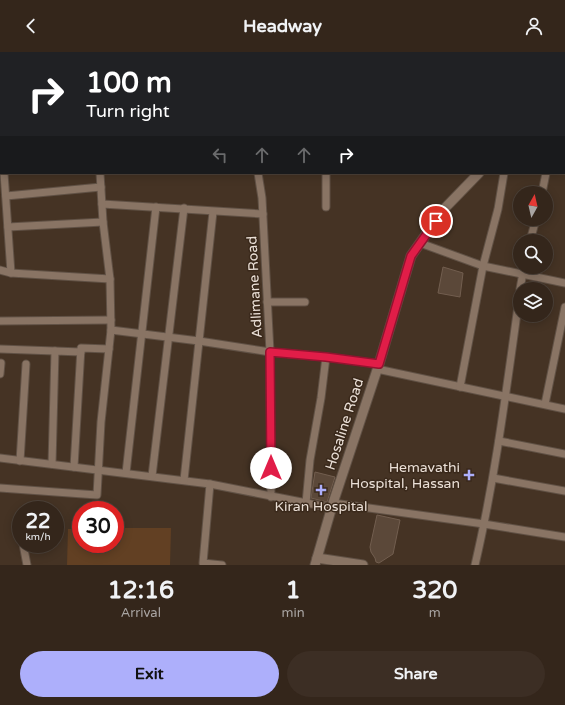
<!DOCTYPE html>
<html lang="en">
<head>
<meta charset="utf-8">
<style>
  :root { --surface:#34261b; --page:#3c2e24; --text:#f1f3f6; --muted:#a9a5a3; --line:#4e433a; --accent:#adaffb }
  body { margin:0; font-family:"Varela Round",sans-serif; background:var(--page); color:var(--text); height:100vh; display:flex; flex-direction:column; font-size:15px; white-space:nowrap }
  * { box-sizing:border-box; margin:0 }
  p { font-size:13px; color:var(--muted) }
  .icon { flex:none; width:22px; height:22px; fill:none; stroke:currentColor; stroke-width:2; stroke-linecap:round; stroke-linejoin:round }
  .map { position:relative; height:513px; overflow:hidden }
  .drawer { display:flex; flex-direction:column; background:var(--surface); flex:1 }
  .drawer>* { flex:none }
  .banner { position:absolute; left:0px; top:0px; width:565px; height:122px; box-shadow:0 2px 10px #0003,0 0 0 1px var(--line); background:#202124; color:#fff; overflow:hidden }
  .needle { width:26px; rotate:8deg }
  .buttons { position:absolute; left:513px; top:134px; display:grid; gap:8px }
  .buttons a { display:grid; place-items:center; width:40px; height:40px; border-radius:50%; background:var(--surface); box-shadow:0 2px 10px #0003,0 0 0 1px var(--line); font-size:20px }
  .speed { position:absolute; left:12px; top:449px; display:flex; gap:8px; font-size:20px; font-weight:700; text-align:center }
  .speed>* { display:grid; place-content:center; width:52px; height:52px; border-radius:50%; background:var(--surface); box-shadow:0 2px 10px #0003,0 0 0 1px var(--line); line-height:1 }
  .speed small { font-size:10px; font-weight:400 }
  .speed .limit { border:6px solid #d22; background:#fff; color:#111 }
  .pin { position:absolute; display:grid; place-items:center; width:34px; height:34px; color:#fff; margin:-17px; border:2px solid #fff; border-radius:50%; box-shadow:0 1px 4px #0007 }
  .me { position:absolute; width:44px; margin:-22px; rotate:0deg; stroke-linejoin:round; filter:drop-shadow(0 0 3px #0008) }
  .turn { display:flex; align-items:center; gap:14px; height:84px; padding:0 20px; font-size:18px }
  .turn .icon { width:52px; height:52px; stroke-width:2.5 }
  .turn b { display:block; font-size:28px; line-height:34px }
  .lanes { display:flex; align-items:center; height:38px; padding:0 20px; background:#0003; justify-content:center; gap:20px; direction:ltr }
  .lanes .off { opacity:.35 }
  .eta { display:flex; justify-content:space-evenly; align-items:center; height:68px; text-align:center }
  .eta b { font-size:24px; font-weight:700; line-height:28px }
  .primary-button { display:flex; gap:8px; margin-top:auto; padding:8px 20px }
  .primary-button a { flex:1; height:46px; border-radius:24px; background:var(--accent); color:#111; font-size:16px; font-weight:700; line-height:46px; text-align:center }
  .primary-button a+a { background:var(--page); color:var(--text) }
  header { display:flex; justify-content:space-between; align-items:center; height:52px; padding:0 20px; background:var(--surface); font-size:18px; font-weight:700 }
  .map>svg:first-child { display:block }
</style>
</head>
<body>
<header><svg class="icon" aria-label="back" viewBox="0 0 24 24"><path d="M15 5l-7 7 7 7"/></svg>Headway<svg class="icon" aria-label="person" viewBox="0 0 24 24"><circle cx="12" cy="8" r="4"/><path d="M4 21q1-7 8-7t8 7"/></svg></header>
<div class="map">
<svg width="565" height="513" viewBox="0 0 565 513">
  <rect width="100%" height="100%" fill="#453324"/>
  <path fill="#624023" d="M 115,476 L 171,476 L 170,513 L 67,513 L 68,477 L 81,477 L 81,492 L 115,492 Z"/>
  <g fill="#5b4839" stroke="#725e4f">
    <path d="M 443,215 L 463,221 L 460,245 L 438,241 Z"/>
    <path d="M 315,420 L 335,425 L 327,450 L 311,446 Z"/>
    <path d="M 377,463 L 400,468 L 393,502 L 379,511 L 376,510 L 375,506 L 371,500 L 370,495 Z"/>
  </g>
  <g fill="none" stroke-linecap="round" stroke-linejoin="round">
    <g stroke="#605145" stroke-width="9">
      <g id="minor">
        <path d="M 8,0 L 8,1"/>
        <path d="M 48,0 L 48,1"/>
        <path d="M 94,0 L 95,1"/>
        <path d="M 232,0 L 233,1"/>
        <path d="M 292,0 L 292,1"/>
        <path d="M 349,0 L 349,1"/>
        <path d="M 141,1 L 146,0"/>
        <path d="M 421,1 L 435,0"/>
        <path d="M 500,1 L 500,0"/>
        <path d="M 0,47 L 1,47"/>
        <path d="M 0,83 L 1,83"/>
        <path d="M 4,121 L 11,221"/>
        <path d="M 258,121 L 262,146 L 270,300 L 271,445"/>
        <path d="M 542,141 L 546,121"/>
        <path d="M 6,144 L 101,135"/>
        <path d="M 102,152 L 263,162"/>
        <path d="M 326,155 L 326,121"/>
        <path d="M 8,175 L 103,170"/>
        <path d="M 530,189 L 536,167"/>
        <path d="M 420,191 L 483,214 L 565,231"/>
        <path d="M 0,218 L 11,221 L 110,227"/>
        <path d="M 520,237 L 524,215"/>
        <path d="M 267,250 L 305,250"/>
        <path d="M 0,269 L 111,268"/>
        <path d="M 111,278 L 199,289 L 270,300 L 326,305 L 321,346 L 310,408 L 306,451"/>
        <path d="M 0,297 L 55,299"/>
        <path d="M 326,305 L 379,312"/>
        <path d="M 377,317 L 565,357"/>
        <path d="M 0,322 L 1,311"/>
        <path d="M 460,335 L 483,214 L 498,157 L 504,121"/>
        <path d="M 545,352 L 565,255"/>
        <path d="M 499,389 L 565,402"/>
        <path d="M 0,406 L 210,432 L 332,456"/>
        <path d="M 20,409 L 26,312"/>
        <path d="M 52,412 L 55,299 L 81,300"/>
        <path d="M 74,415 L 81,296 L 109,297"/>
        <path d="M 126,421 L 156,155"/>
        <path d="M 152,424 L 184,156"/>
        <path d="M 493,426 L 565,439"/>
        <path d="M 184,428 L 213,160"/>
        <path d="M 210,432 L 203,511 L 222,513"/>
        <path d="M 0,436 L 97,443 L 101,370 L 111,278 L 110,227 L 103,170 L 100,121"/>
        <path d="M 333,451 L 484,472 L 565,485"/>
        <path d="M 23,492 L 27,513"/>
        <path d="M 475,513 C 496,423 507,332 520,240"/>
      </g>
    </g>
    <g stroke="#605145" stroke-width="11">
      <g id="tertiary">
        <path d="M 564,61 L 565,61"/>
        <path d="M 317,506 L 363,513"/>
        <path d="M 315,513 L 333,451 L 379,312 L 411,204 L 444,157 L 479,121"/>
      </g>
    </g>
    <use href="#minor" stroke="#897464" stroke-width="7"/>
    <use href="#tertiary" stroke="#897464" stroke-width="9"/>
  </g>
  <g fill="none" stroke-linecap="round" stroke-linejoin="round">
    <g stroke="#92132f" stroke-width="10">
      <path id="route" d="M 271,416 L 270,300 L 326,305 L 379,312 L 411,204 L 436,169"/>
    </g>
    <use href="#route" stroke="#e11d48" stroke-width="7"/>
  </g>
  <g fill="#adaffb" stroke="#3a291b" stroke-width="1.5">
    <path d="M467 417h4v4h4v4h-4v4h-4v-4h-4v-4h4z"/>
    <path d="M319 432h4v4h4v4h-4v4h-4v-4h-4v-4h4z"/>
  </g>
  <g text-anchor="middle" stroke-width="3" stroke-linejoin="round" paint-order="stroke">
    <g font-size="14" fill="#eadfd6" stroke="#3a291b">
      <text transform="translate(254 235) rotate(-93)" y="5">Adlimane Road</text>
      <text transform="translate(344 372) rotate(-72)" y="5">Hosaline Road</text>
    </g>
    <g font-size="14" fill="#eadfd6" stroke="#3a291b" text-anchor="end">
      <text x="460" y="420">Hemavathi<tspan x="460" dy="16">Hospital, Hassan</tspan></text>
      <text x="321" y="459" text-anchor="middle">Kiran Hospital</text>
    </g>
  </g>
</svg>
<div class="buttons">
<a><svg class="needle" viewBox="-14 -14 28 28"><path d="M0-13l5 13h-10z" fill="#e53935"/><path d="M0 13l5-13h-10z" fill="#a9a5a3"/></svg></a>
<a><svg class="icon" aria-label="search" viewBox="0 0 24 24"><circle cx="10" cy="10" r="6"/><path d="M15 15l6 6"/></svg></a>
<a><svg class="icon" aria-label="layers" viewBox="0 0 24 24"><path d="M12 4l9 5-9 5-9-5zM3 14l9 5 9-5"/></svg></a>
</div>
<div class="speed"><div>22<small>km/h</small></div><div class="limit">30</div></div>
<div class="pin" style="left:436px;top:169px;background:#d93025"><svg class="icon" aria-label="arrive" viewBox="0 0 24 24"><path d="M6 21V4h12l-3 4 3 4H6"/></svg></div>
<svg class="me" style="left:271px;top:416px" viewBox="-20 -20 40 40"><circle r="19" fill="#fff"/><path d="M0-13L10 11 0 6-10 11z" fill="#e11d48"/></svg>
<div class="banner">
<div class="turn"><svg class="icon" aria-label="right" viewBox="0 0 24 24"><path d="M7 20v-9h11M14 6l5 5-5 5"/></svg><div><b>100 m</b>Turn right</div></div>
<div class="lanes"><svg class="icon off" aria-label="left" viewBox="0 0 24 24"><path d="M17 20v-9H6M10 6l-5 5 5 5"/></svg><svg class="icon off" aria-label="ahead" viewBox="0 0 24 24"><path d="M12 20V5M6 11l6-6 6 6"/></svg><svg class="icon off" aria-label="ahead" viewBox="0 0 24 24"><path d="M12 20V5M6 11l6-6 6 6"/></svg><svg class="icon" aria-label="right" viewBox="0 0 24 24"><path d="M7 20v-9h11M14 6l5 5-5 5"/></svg></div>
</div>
</div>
<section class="drawer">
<div class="eta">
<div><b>12:16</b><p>Arrival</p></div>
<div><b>1</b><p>min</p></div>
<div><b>320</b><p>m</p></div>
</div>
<div class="primary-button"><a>Exit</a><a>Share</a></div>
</section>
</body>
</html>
